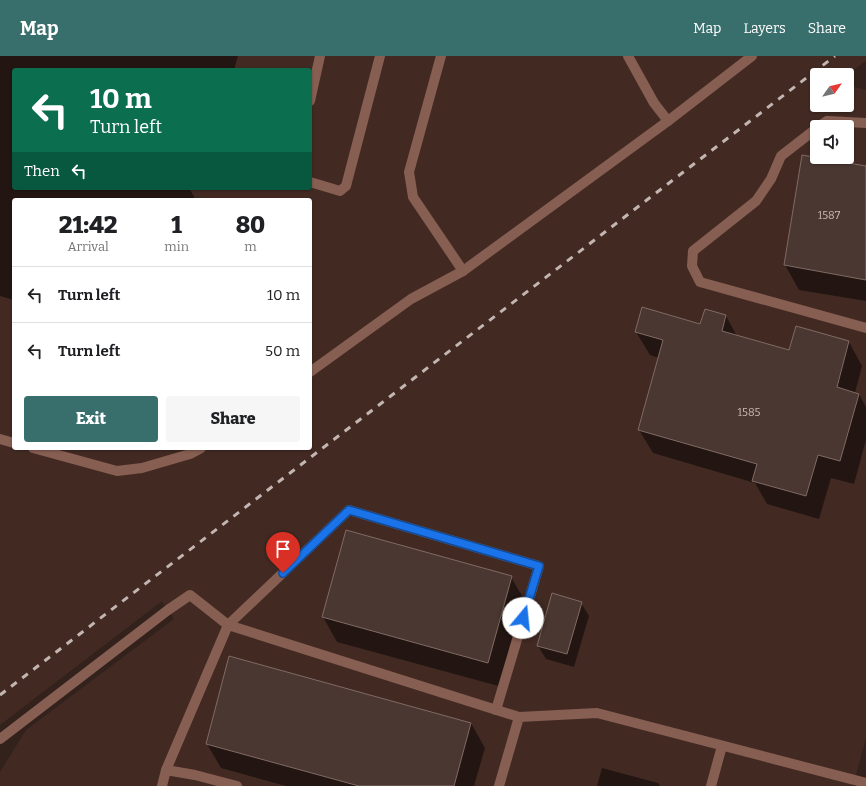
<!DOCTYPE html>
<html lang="en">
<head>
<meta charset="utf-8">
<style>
  :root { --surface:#fff; --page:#f6f6f6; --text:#202124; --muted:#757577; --line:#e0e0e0; --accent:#386f6c }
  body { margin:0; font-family:Bitter,serif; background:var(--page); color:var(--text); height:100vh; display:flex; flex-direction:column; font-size:15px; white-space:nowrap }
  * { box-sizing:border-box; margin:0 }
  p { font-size:13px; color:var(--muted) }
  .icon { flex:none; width:22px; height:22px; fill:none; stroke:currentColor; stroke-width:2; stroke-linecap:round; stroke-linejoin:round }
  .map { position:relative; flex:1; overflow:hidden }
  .sheet { position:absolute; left:12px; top:142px; width:300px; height:252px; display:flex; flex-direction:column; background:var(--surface); border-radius:4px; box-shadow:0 1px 3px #0004 }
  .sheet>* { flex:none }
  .guide { position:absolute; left:12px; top:12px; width:300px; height:122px; border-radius:4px; box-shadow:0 1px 3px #0004; background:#0b6e4f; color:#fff; overflow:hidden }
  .needle { width:26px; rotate:56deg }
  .tools { position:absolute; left:810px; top:12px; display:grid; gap:8px }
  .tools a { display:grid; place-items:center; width:44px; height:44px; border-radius:4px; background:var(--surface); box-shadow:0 1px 3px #0004; font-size:20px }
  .pin { position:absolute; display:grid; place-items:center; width:34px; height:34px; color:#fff; margin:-41px -17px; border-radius:50% 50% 50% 0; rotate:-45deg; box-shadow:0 0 4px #0007 }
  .pin .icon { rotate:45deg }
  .me { position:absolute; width:44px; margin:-22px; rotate:17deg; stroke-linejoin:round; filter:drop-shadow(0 0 3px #0008) }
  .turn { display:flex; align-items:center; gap:14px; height:84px; padding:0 12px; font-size:18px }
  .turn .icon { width:52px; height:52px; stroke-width:2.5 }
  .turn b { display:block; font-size:28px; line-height:34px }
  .then { display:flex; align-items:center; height:38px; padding:0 12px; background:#0003; gap:8px; font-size:15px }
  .eta { display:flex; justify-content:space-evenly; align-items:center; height:68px; text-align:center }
  .eta b { font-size:24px; font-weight:800; line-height:28px }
  .primary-button { display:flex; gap:8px; margin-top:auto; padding:8px 12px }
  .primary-button a { flex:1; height:46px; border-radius:4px; background:var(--accent); color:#fff; font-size:16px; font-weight:800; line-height:46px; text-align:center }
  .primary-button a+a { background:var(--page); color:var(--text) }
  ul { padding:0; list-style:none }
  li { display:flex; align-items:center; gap:12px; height:56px; padding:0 12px; border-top:1px solid var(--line) }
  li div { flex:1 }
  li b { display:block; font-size:15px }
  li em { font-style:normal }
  header { display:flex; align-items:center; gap:24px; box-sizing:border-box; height:56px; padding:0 20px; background:var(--accent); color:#fff }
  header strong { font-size:19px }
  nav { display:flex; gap:22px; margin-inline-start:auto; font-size:14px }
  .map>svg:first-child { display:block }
</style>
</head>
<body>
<header>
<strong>Map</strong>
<nav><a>Map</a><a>Layers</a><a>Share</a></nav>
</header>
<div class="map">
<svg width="866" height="730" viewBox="0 0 866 730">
  <rect width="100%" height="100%" fill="#33211c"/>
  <path fill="#422a23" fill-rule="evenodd" d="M 0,0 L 866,0 L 866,5 L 846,19 L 817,19 L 817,49 L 847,49 L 847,29 L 866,34 L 866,682 L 853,730 L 0,730 L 0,716 L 26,674 L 174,563 L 162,545 L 0,669 ZM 14,14 L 310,14 L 310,132 L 14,132 ZM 817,71 L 847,71 L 847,101 L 817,101 ZM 14,144 L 310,144 L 310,392 L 14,392 Z"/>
  <g fill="#0007">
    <path d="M 0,0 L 238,0 L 234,14 L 14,14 L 14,132 L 189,132 L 196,144 L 14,144 L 14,244 L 0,240 Z"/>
    <path d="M 866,111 L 866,245 L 799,234 L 785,209 Z"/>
    <path d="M 726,260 L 737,280 L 790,295 L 849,286 L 862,310 L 855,337 L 859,338 L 866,351 L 866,384 L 854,428 L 831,422 L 819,463 L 767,448 L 755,427 L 653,397 L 639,374 L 659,302 L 650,299 L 636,276 L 701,270 Z"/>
    <path d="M 511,521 L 525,545 L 502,631 L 337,586 L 323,561 Z"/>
    <path d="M 581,547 L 589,560 L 574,611 L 546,603 L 538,590 Z"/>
    <path d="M 471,667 L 485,692 L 474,730 L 286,730 L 221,712 L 207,688 Z"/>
    <path d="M 602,712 L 658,727 L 660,730 L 597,730 Z"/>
  </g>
  <g fill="#4a3731" stroke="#806a64">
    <path d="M 802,99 L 866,110 L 866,224 L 784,209 Z"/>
    <path d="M 642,251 L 700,268 L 705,253 L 726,259 L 722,275 L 789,294 L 796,270 L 849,285 L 837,331 L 859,338 L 840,405 L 818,399 L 806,440 L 752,425 L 757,408 L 638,374 L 663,284 L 635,276 Z"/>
    <path d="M 346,474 L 512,520 L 488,607 L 322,561 Z"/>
    <path d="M 552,537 L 582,546 L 567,598 L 537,590 Z"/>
    <path d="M 229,600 L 471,667 L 454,730 L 359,730 L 206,688 Z"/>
  </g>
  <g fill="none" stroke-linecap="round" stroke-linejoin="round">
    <g stroke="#875e52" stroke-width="10">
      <path d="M 441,0 L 409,116 L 413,141 L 463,215"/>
      <path d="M 628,0 L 654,47 L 668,65"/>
      <path d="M 310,45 L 320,0"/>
      <path d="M 818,71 L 827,65 L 866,67"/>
      <path d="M 817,72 L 781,100 L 771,123 L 756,145 L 693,195 L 692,210 L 700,226 L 866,272"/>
      <path d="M 310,126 L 340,135 L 346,130 L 380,0"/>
      <path d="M 310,316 L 411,243 L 463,215 L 668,65 L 752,0"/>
      <path d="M 0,383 L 14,387"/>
      <path d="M 33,392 L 117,415 L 142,412 L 190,398 L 201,392"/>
      <path d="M 0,683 L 168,554 L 190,539 L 228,569 L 349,454 L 539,510 L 496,654"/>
      <path d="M 166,714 L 195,719 L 237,730"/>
      <path d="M 162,730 L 166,714 L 228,569 L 519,661"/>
      <path d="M 499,730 L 519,661 L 597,657 L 866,727"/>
      <path d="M 711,730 L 722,690"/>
    </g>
    <path stroke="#c3b5b1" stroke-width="3" stroke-dasharray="7 7" stroke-linecap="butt" d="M 0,639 L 835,0"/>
  </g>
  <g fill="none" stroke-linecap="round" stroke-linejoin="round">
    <g stroke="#114b97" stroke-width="10">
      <path id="route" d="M 283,517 L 349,454 L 539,510 L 523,562"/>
    </g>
    <use href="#route" stroke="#1a73e8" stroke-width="7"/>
  </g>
  <g text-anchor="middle" stroke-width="3" stroke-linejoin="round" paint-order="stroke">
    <g font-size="11" fill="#cabbb6">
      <text x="829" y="163">1587</text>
      <text x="749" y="360">1585</text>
    </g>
  </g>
</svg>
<div class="tools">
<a><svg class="needle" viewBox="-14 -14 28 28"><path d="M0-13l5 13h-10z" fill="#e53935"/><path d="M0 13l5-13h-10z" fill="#757577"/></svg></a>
<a><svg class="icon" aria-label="sound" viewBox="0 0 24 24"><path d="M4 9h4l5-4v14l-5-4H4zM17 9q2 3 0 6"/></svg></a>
</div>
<div class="pin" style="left:283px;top:517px;background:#d93025"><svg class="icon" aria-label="arrive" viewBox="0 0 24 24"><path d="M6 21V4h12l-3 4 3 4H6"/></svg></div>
<svg class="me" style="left:523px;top:562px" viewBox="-20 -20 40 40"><circle r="19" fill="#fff"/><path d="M0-13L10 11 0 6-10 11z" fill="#1a73e8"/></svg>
<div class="guide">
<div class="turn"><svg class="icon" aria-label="left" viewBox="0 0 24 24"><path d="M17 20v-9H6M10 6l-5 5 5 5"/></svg><div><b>10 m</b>Turn left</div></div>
<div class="then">Then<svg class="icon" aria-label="left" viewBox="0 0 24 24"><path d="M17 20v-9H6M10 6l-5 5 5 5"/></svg></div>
</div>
<section class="sheet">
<div class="eta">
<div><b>21:42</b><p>Arrival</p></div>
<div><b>1</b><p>min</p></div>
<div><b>80</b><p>m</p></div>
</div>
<ul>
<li><svg class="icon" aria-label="left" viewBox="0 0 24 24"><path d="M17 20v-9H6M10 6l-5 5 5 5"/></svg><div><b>Turn left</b></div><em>10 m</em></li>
<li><svg class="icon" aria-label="left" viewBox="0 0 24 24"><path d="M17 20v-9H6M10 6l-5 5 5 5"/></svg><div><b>Turn left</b></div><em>50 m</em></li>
</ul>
<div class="primary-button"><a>Exit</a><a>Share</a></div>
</section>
</div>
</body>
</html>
